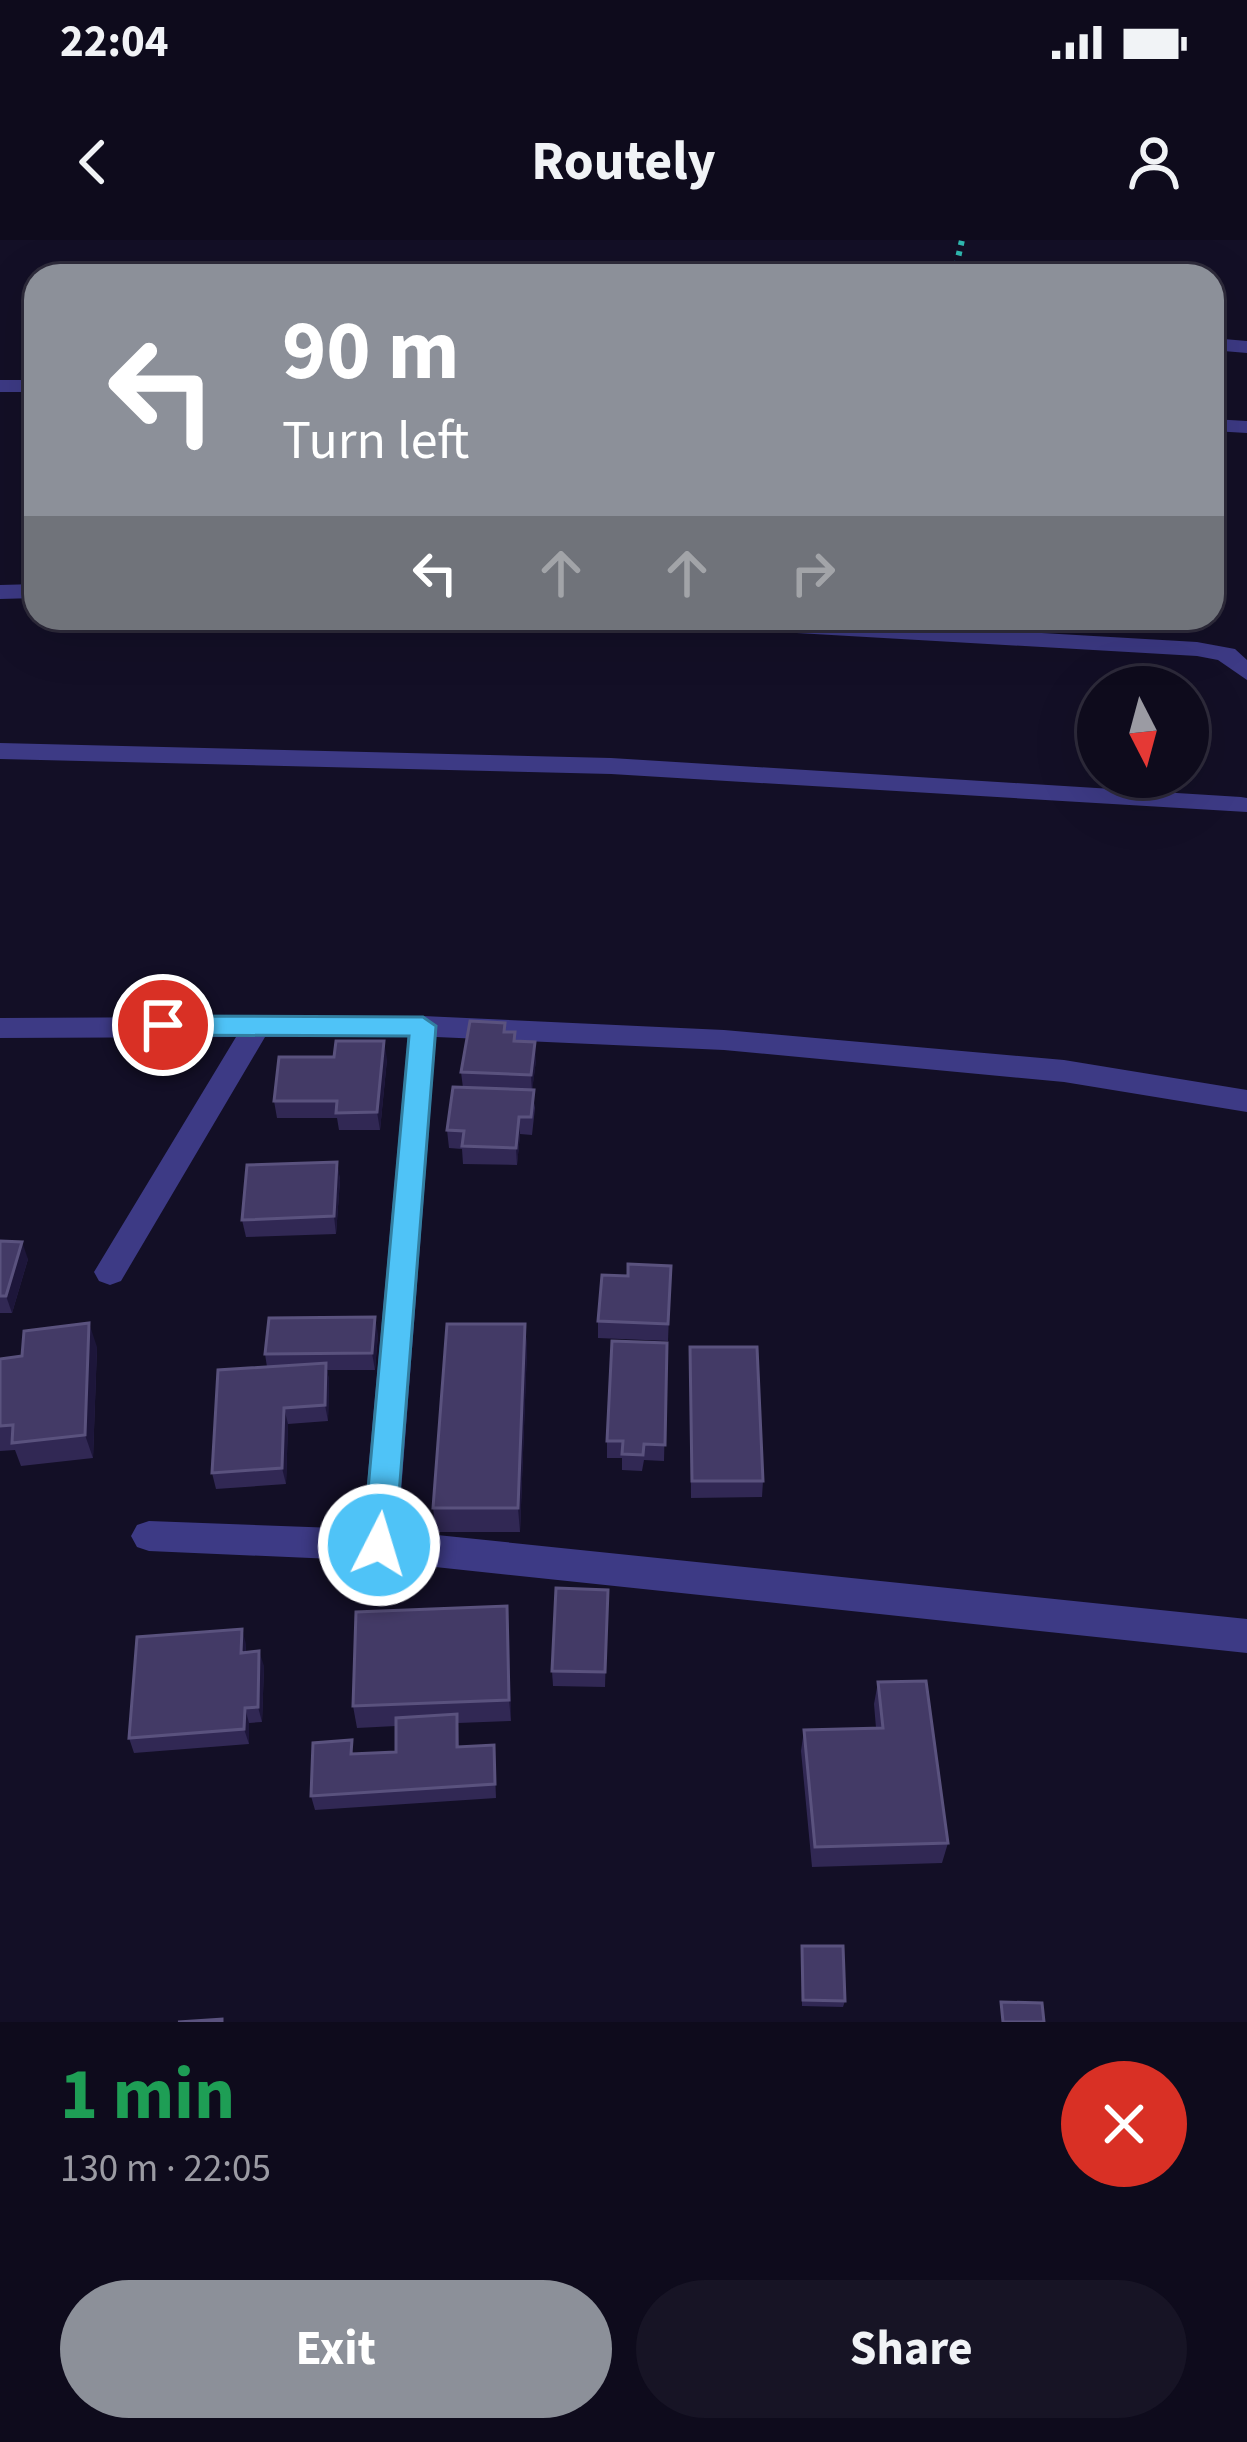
<!DOCTYPE html>
<html lang="en">
<head>
<meta charset="utf-8">
<style>
  :root { --surface:#0e0b1c; --page:#171425; --text:#f1f3f6; --muted:#9b9ba3; --line:#2e2b3b; --accent:#8c9099 }
  body { margin:0; font-family:"Source Sans 3",sans-serif; background:var(--page); color:var(--text); height:100vh; display:flex; flex-direction:column; font-size:45px; white-space:nowrap }
  * { box-sizing:border-box; margin:0 }
  p { font-size:39px; color:var(--muted) }
  .icon { flex:none; width:66px; height:66px; fill:none; stroke:currentColor; stroke-width:2; stroke-linecap:round; stroke-linejoin:round }
  .map { position:relative; height:1782px; overflow:hidden }
  .drawer { display:flex; flex-direction:column; background:var(--surface); flex:1 }
  .drawer>* { flex:none }
  .banner { position:absolute; left:24px; top:24px; width:1200px; height:366px; border-radius:36px; box-shadow:0 12px 48px #0002,0 0 0 3px var(--line); background:#8c9099; color:#fff; overflow:hidden }
  .needle { width:78px; rotate:174deg }
  .fabs { position:absolute; left:1077px; top:426px; display:grid; gap:24px }
  .fabs a { display:grid; place-items:center; width:132px; height:132px; border-radius:50%; background:var(--surface); box-shadow:0 12px 48px #0002,0 0 0 3px var(--line); font-size:60px }
  .pin { position:absolute; display:grid; place-items:center; width:102px; height:102px; color:#fff; margin:-51px; border:6px solid #fff; border-radius:50%; box-shadow:0 3px 12px #0007 }
  .me { position:absolute; width:132px; margin:-66px; rotate:5deg; stroke-linejoin:round; filter:drop-shadow(0 0 9px #0008) }
  .turn { display:flex; align-items:center; gap:42px; height:252px; padding:0 60px; font-size:54px }
  .turn .icon { width:156px; height:156px; stroke-width:2.5 }
  .turn b { display:block; font-size:84px; line-height:102px }
  .lanes { display:flex; align-items:center; height:114px; padding:0 60px; background:#0003; justify-content:center; gap:60px; direction:ltr }
  .lanes .off { opacity:.35 }
  .round { display:grid; place-items:center; flex:none; width:126px; height:126px; border-radius:63px; background:var(--page) }
  .summary { display:flex; align-items:center; justify-content:space-between; height:204px; padding:0 60px }
  h1 { font-size:72px; font-weight:700; line-height:90px; color:#1e9e55 }
  .primary-button { display:flex; gap:24px; margin-top:auto; padding:24px 60px }
  .primary-button a { flex:1; height:138px; border-radius:72px; background:var(--accent); color:#fff; font-size:48px; font-weight:700; line-height:138px; text-align:center }
  .primary-button a+a { background:var(--page); color:var(--text) }
  .status { display:flex; justify-content:space-between; align-items:center; height:84px; padding:0 60px; background:var(--surface); direction:ltr }
  .status svg { height:33px; fill:currentColor }
  header { display:flex; justify-content:space-between; align-items:center; height:156px; padding:0 60px; background:var(--surface); font-size:54px; font-weight:700 }
  .map>svg:first-child { display:block }
</style>
</head>
<body>
<div class="status"><b>22:04</b><svg viewBox="0 0 49 12"><path d="M0 12V9h3v3zM5 12V6h3v6zM10 12V3h3v9zM15 12V0h3v12zM26 1h20v11H26zM47 4h2v5h-2z"/></svg></div>
<header><svg class="icon" aria-label="back" viewBox="0 0 24 24"><path d="M15 5l-7 7 7 7"/></svg>Routely<svg class="icon" aria-label="person" viewBox="0 0 24 24"><circle cx="12" cy="8" r="4"/><path d="M4 21q1-7 8-7t8 7"/></svg></header>
<div class="map">
<svg width="1247" height="1782" viewBox="0 0 1247 1782">
  <rect width="100%" height="100%" fill="#130f26"/>
  <g fill="none" stroke-linecap="round" stroke-linejoin="round">
    <path stroke="#2fb8b0" stroke-width="6" stroke-dasharray="4.5 6" stroke-linecap="butt" d="M 954,36 L 962,0"/>
    <g fill="#3d3a85" fill-rule="evenodd">
      <path d="M 1212,98 L 1247,101 L 1247,113 L 1212,110 Z"/>
      <rect x="0" y="140" width="36" height="12"/>
      <path d="M 1212,179 L 1247,181 L 1247,193 L 1212,191 Z"/>
      <path d="M 36,344 L 36,358 L 0,359 L 0,345 Z"/>
      <path d="M 645,378 L 781,378 L 1197,402 L 1235,409 L 1247,420 L 1247,440 L 1218,420 L 1197,416 L 657,385 Z"/>
      <path d="M 0,503 L 611,518 L 1241,557 L 1247,558 L 1247,572 L 611,534 L 0,519 Z"/>
      <path d="M 423,776 L 724,790 L 1064,820 L 1247,850 L 1247,872 L 1064,842 L 724,810 L 436,797 L 398,1291 L 1247,1379 L 1247,1413 L 379,1321 L 149,1311 L 137,1307 L 131,1296 L 137,1285 L 149,1281 L 363,1289 L 408,796 L 265,797 L 121,1041 L 110,1045 L 99,1041 L 94,1032 L 236,797 L 0,798 L 0,778 Z"/>
    </g>
  </g>
  <g fill="#312854">
    <path d="M 505,792 L 536,820 L 532,850 L 535,868 L 532,895 L 520,894 L 517,925 L 463,924 L 462,909 L 449,908 L 447,890 L 463,848 L 461,832 Z"/>
    <path d="M 334,817 L 387,819 L 380,890 L 339,890 L 337,878 L 277,878 L 274,861 Z"/>
    <path d="M 337,922 L 340,940 L 336,994 L 246,997 L 242,980 Z"/>
    <path d="M 0,1001 L 28,1019 L 12,1073 L 0,1073 Z"/>
    <path d="M 671,1026 L 668,1101 L 598,1098 L 598,1081 L 628,1036 Z"/>
    <path d="M 525,1084 L 527,1108 L 520,1292 L 436,1292 L 433,1268 Z"/>
    <path d="M 378,1094 L 375,1130 L 327,1130 L 329,1140 L 328,1181 L 288,1184 L 286,1244 L 216,1249 L 212,1233 L 267,1127 L 265,1114 Z"/>
    <path d="M 667,1103 L 664,1221 L 644,1220 L 642,1231 L 622,1230 L 622,1218 L 607,1218 L 607,1201 Z"/>
    <path d="M 97,1107 L 93,1218 L 21,1226 L 15,1210 L 0,1211 L 0,1119 Z"/>
    <path d="M 690,1107 L 763,1241 L 762,1257 L 691,1258 Z"/>
    <path d="M 608,1350 L 605,1447 L 553,1446 L 552,1431 Z"/>
    <path d="M 507,1366 L 511,1481 L 458,1483 L 459,1507 L 494,1505 L 496,1558 L 315,1570 L 311,1556 L 355,1514 L 396,1512 L 396,1486 L 357,1488 L 353,1466 Z"/>
    <path d="M 246,1404 L 246,1412 L 264,1426 L 262,1482 L 249,1483 L 249,1504 L 134,1513 L 129,1498 Z"/>
    <path d="M 878,1442 L 948,1603 L 942,1623 L 812,1627 L 801,1511 L 804,1490 L 876,1488 L 874,1464 Z"/>
    <path d="M 802,1706 L 845,1761 L 843,1767 L 802,1766 Z"/>
  </g>
  <g fill="#1d163a">
    <path d="M 384,801 L 387,819 L 380,890 L 377,872 Z"/>
    <path d="M 535,802 L 536,820 L 532,853 L 531,835 Z"/>
    <path d="M 519,877 L 520,894 L 517,925 L 516,908 Z"/>
    <path d="M 337,922 L 340,940 L 336,994 L 334,976 Z"/>
    <path d="M 22,1002 L 28,1019 L 12,1073 L 6,1056 Z"/>
    <path d="M 375,1077 L 378,1094 L 375,1130 L 372,1113 Z"/>
    <path d="M 89,1083 L 97,1107 L 93,1218 L 85,1195 Z"/>
    <path d="M 525,1084 L 527,1108 L 520,1292 L 518,1268 Z"/>
    <path d="M 326,1123 L 329,1140 L 328,1181 L 325,1165 Z"/>
    <path d="M 284,1168 L 288,1184 L 286,1244 L 282,1228 Z"/>
    <path d="M 507,1366 L 509,1388 L 511,1481 L 509,1460 Z"/>
    <path d="M 242,1389 L 246,1404 L 245,1428 L 241,1413 Z"/>
    <path d="M 259,1411 L 264,1426 L 262,1482 L 258,1467 Z"/>
    <path d="M 245,1468 L 249,1483 L 249,1504 L 244,1489 Z"/>
  </g>
  <g fill="#433a66" stroke="#5a527e" stroke-width="3">
    <path d="M 470,781 L 505,783 L 504,792 L 515,792 L 514,801 L 535,802 L 531,835 L 461,832 Z"/>
    <path d="M 336,801 L 384,801 L 377,872 L 336,873 L 337,861 L 274,861 L 279,817 L 334,817 Z"/>
    <path d="M 453,847 L 534,850 L 531,877 L 519,877 L 516,908 L 462,906 L 464,891 L 447,890 Z"/>
    <path d="M 337,922 L 334,976 L 242,980 L 247,925 Z"/>
    <path d="M 0,1001 L 22,1002 L 6,1056 L 0,1056 Z"/>
    <path d="M 628,1024 L 671,1026 L 668,1084 L 598,1081 L 602,1035 L 628,1036 Z"/>
    <path d="M 375,1077 L 372,1113 L 265,1114 L 269,1078 Z"/>
    <path d="M 89,1083 L 85,1195 L 12,1203 L 13,1185 L 0,1186 L 0,1119 L 22,1116 L 24,1091 Z"/>
    <path d="M 447,1084 L 525,1084 L 518,1268 L 433,1268 Z"/>
    <path d="M 612,1101 L 667,1103 L 665,1205 L 644,1204 L 643,1215 L 622,1214 L 623,1201 L 607,1201 Z"/>
    <path d="M 690,1107 L 757,1107 L 763,1241 L 692,1241 Z"/>
    <path d="M 326,1123 L 325,1165 L 284,1168 L 282,1228 L 212,1233 L 218,1130 Z"/>
    <path d="M 556,1348 L 608,1350 L 605,1432 L 552,1431 Z"/>
    <path d="M 507,1366 L 509,1460 L 353,1466 L 356,1372 Z"/>
    <path d="M 242,1389 L 241,1413 L 259,1411 L 258,1467 L 245,1468 L 244,1489 L 129,1498 L 137,1397 Z"/>
    <path d="M 926,1441 L 948,1603 L 815,1607 L 804,1490 L 883,1488 L 878,1442 Z"/>
    <path d="M 457,1474 L 457,1507 L 494,1505 L 495,1544 L 311,1556 L 313,1503 L 352,1500 L 351,1514 L 396,1512 L 396,1478 Z"/>
    <path d="M 802,1706 L 843,1706 L 845,1761 L 803,1760 Z"/>
    <path d="M 1001,1762 L 1042,1763 L 1044,1782 L 1003,1782 Z"/>
    <path d="M 222,1779 L 222,1782 L 178,1782 Z"/>
  </g>
  <path fill="#4fc3f7" stroke="#337fa1" stroke-width="3" d="M 163,776 L 423,777 L 436,786 L 395,1305 L 390,1315 L 379,1319 L 368,1315 L 363,1305 L 409,796 L 163,795 L 150,785 Z"/>
</svg>
<div class="fabs">
<a><svg class="needle" viewBox="-14 -14 28 28"><path d="M0-13l5 13h-10z" fill="#e53935"/><path d="M0 13l5-13h-10z" fill="#9b9ba3"/></svg></a>
</div>
<div class="pin" style="left:163px;top:785px;background:#d93025"><svg class="icon" aria-label="arrive" viewBox="0 0 24 24"><path d="M6 21V4h12l-3 4 3 4H6"/></svg></div>
<svg class="me" style="left:379px;top:1305px" viewBox="-20 -20 40 40"><circle r="17" fill="#4fc3f7" stroke="#fff" stroke-width="3"/><path d="M0-11L8 9 0 5-8 9z" fill="#fff"/></svg>
<div class="banner">
<div class="turn"><svg class="icon" aria-label="left" viewBox="0 0 24 24"><path d="M17 20v-9H6M10 6l-5 5 5 5"/></svg><div><b>90 m</b>Turn left</div></div>
<div class="lanes"><svg class="icon" aria-label="left" viewBox="0 0 24 24"><path d="M17 20v-9H6M10 6l-5 5 5 5"/></svg><svg class="icon off" aria-label="ahead" viewBox="0 0 24 24"><path d="M12 20V5M6 11l6-6 6 6"/></svg><svg class="icon off" aria-label="ahead" viewBox="0 0 24 24"><path d="M12 20V5M6 11l6-6 6 6"/></svg><svg class="icon off" aria-label="right" viewBox="0 0 24 24"><path d="M7 20v-9h11M14 6l5 5-5 5"/></svg></div>
</div>
</div>
<section class="drawer">
<div class="summary"><div><h1>1 min</h1><p>130 m · 22:05</p></div><a class="round" style="background:#d93025;color:#fff"><svg class="icon" aria-label="close" viewBox="0 0 24 24"><path d="M6 6l12 12M18 6L6 18"/></svg></a></div>
<div class="primary-button"><a>Exit</a><a>Share</a></div>
</section>
</body>
</html>
